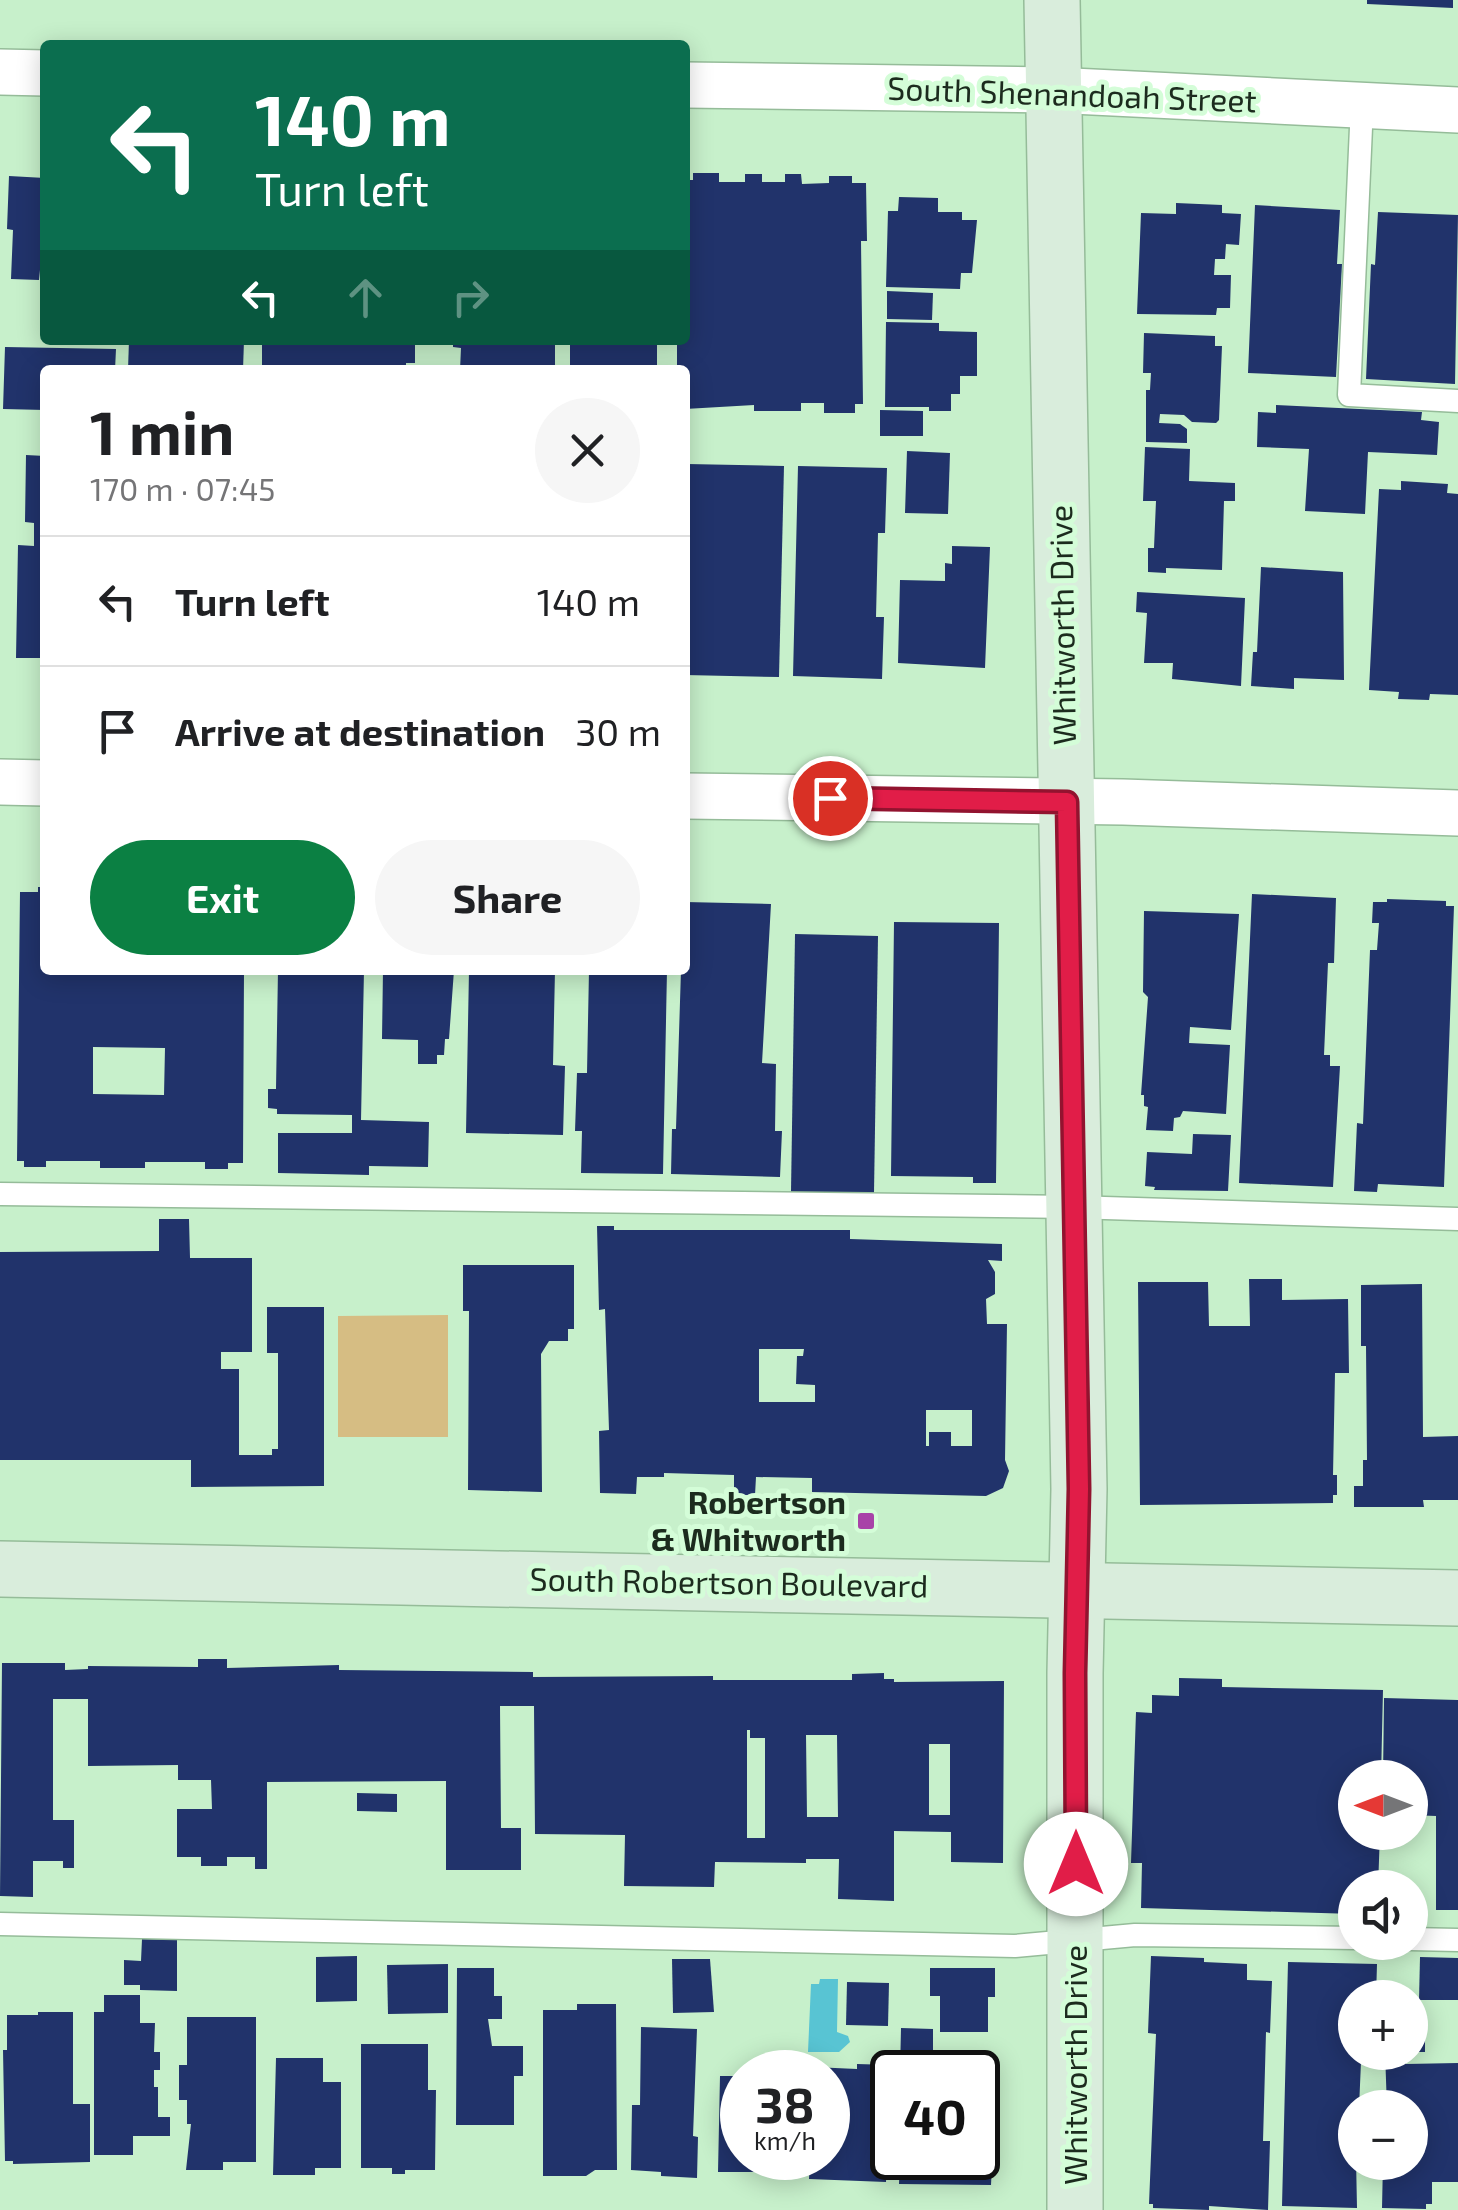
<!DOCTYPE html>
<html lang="en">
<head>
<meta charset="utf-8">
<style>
  :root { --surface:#fff; --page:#f6f6f6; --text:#202124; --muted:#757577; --line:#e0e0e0; --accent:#0b8043 }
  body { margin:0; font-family:"Exo 2",sans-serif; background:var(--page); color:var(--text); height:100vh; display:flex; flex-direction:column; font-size:38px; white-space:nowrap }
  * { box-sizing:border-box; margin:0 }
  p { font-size:32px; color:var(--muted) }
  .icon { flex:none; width:55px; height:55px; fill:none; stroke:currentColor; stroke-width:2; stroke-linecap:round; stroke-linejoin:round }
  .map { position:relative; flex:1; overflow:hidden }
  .side { position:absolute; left:40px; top:365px; width:650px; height:610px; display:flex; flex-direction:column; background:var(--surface); border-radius:10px; box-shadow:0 5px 25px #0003 }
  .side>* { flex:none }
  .banner { position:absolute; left:40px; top:40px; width:650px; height:305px; border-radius:10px; box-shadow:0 5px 25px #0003; background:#0b6e4f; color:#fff; overflow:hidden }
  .needle { width:65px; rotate:270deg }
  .buttons { position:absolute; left:1338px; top:1760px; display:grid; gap:20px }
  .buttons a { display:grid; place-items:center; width:90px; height:90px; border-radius:50%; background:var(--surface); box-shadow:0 5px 25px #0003; font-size:50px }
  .speed { position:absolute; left:720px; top:2050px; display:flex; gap:20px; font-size:50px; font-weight:700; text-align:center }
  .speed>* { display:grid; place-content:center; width:130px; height:130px; border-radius:50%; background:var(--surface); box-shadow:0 5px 25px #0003; line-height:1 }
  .speed small { font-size:25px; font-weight:400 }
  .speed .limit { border:5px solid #111; border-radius:15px; background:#fff; color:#111 }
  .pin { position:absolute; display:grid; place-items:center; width:85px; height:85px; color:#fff; margin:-42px; border:5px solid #fff; border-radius:50%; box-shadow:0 2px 10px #0007 }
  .me { position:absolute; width:110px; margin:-55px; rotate:0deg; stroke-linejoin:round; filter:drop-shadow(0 0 8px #0008) }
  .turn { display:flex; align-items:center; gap:35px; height:210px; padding:0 50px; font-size:45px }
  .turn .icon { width:130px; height:130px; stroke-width:2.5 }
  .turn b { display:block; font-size:70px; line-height:85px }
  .lanes { display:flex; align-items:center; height:95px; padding:0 50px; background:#0003; justify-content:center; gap:50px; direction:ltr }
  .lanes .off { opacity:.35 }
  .round { display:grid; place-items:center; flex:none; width:105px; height:105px; border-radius:52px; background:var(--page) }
  .overview { display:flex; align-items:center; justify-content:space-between; height:170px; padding:0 50px }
  h1 { font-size:60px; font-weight:700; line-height:75px }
  .action { display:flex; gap:20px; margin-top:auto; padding:20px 50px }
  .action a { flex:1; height:115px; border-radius:60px; background:var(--accent); color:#fff; font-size:40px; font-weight:700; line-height:115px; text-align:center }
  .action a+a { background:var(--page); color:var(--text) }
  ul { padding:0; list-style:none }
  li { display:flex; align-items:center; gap:30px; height:130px; padding:0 50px; border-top:2px solid var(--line) }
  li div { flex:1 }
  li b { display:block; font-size:38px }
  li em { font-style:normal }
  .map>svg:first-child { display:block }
</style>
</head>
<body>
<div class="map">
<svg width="1458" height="2210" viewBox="0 0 1458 2210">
  <rect width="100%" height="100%" fill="#c7f0cb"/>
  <path fill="#d6bd83" d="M 448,1315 L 448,1437 L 338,1437 L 338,1316 Z"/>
  <path fill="#58c4d3" d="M 820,1979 L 838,1979 L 837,2032 L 848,2036 L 850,2042 L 839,2052 L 808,2052 L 811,1984 L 819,1984 Z"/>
  <g fill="#21336b" fill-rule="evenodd">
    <path d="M 1367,0 L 1453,0 L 1453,8 L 1367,4 Z"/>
    <path d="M 693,173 L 719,173 L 719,182 L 745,182 L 745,174 L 762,174 L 762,182 L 785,182 L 785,174 L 801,174 L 802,184 L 829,183 L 829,176 L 852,176 L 852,183 L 866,183 L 867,241 L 861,241 L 863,404 L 855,404 L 855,413 L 824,413 L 824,403 L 801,403 L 801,411 L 754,411 L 754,405 L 685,409 L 685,370 L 677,370 L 677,344 L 679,340 L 685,340 L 685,180 L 693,180 Z"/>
    <path d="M 9,176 L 45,178 L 45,271 L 40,270 L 39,280 L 11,279 L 13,230 L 7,229 Z"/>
    <path d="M 899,197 L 938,198 L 938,212 L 962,212 L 962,220 L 977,220 L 972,273 L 961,273 L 960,289 L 886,287 L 888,211 L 898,211 Z"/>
    <path d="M 1176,203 L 1222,205 L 1222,213 L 1241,214 L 1239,245 L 1226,244 L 1225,259 L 1215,259 L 1214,275 L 1231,275 L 1230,308 L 1217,308 L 1216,315 L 1137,314 L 1141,213 L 1176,214 Z"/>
    <path d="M 1255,205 L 1340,210 L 1337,264 L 1342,264 L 1336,377 L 1248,373 Z"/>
    <path d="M 1378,212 L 1458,215 L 1455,384 L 1366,379 L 1371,264 L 1375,265 Z"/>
    <path d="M 887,291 L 933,293 L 932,320 L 887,319 Z"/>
    <path d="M 886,322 L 939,323 L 939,331 L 977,332 L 977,376 L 960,376 L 960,394 L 951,394 L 951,411 L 929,411 L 929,407 L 885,407 Z"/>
    <path d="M 1144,333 L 1215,336 L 1215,346 L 1222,346 L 1219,420 L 1216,423 L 1192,422 L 1184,415 L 1160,414 L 1159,423 L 1180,424 L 1187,429 L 1187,443 L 1146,442 L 1146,390 L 1150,390 L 1151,373 L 1143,373 Z"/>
    <path d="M 129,340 L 244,340 L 243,370 L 128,370 Z"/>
    <path d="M 262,340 L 415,340 L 415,363 L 406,363 L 406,370 L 262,370 Z"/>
    <path d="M 453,340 L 555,340 L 555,370 L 460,370 L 461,348 L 453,347 Z"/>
    <rect x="570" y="340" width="87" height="30"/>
    <path d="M 5,347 L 116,349 L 115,370 L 45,370 L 45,410 L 3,409 Z"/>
    <path d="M 1276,405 L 1422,412 L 1421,420 L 1439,422 L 1437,455 L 1368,452 L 1365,514 L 1305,511 L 1309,449 L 1257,447 L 1258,412 L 1276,413 Z"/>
    <path d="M 880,410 L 923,411 L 923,436 L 880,436 Z"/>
    <path d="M 1145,447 L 1190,449 L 1189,481 L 1235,483 L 1235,501 L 1224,501 L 1222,570 L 1166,568 L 1166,573 L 1148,572 L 1148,548 L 1154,548 L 1156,501 L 1143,501 Z"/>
    <path d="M 907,451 L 950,453 L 948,514 L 905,513 Z"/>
    <path d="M 26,455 L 45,456 L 45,658 L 16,658 L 18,545 L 34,546 L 34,523 L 25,522 Z"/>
    <path d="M 687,464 L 784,466 L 779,677 L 685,675 Z"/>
    <path d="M 798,466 L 887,468 L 885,533 L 878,533 L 876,617 L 884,617 L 882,679 L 793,676 Z"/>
    <path d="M 1401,481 L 1448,484 L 1447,493 L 1458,494 L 1458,695 L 1430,694 L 1429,700 L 1398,699 L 1399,692 L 1369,690 L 1379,489 L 1401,490 Z"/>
    <path d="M 952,546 L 990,547 L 985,668 L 898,663 L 900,580 L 945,581 L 945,563 L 952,564 Z"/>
    <path d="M 1261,567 L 1343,572 L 1344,680 L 1294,678 L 1294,689 L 1251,686 L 1253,652 L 1257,652 Z"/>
    <path d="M 1137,592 L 1245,598 L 1241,686 L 1172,679 L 1173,663 L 1144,663 L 1147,613 L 1136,612 Z"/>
    <path d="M 38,887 L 45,887 L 45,970 L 244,970 L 243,1163 L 228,1163 L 228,1169 L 205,1169 L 205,1162 L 145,1162 L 145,1168 L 100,1168 L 100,1161 L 46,1161 L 46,1167 L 24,1167 L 24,1161 L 17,1161 L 20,892 L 38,892 ZM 93,1047 L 165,1048 L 164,1095 L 93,1094 Z"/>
    <path d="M 1252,894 L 1336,898 L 1334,963 L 1328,963 L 1324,1055 L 1330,1055 L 1330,1066 L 1340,1066 L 1333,1187 L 1239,1183 Z"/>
    <path d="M 1387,899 L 1446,901 L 1446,906 L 1454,906 L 1444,1187 L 1378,1184 L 1377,1192 L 1354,1191 L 1357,1123 L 1363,1124 L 1370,950 L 1377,950 L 1379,923 L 1372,923 L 1373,902 L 1387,902 Z"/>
    <path d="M 685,902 L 771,904 L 762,1063 L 776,1064 L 775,1131 L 782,1131 L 780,1177 L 671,1174 L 672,1129 L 676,1129 L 681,970 L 685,970 Z"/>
    <path d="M 1144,911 L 1239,914 L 1231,1030 L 1190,1027 L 1189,1043 L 1230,1045 L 1226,1114 L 1183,1111 L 1180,1117 L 1174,1118 L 1173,1131 L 1146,1130 L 1148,1107 L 1144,1106 L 1144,1095 L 1141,1095 L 1148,997 L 1143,992 Z"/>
    <path d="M 894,922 L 999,923 L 996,1183 L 973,1183 L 973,1177 L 891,1176 Z"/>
    <path d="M 795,934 L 878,936 L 874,1193 L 791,1192 Z"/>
    <path d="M 278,970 L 364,970 L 361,1120 L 429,1122 L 428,1167 L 369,1166 L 369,1175 L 278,1173 L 278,1133 L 352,1133 L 352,1115 L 277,1114 L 277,1109 L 268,1108 L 268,1089 L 276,1089 Z"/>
    <path d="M 383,970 L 454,970 L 449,1039 L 445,1039 L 444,1055 L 437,1055 L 437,1064 L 418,1064 L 418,1040 L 382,1039 Z"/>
    <path d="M 469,970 L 555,970 L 553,1065 L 565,1066 L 563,1135 L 466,1133 Z"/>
    <path d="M 589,970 L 667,970 L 663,1174 L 581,1173 L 582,1131 L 575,1131 L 577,1073 L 587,1073 Z"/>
    <path d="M 1193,1134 L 1231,1135 L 1228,1191 L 1154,1190 L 1155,1187 L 1145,1186 L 1147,1152 L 1192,1154 Z"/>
    <path d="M 159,1219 L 189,1219 L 190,1258 L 252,1258 L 252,1352 L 221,1352 L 221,1369 L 239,1369 L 239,1455 L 272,1455 L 272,1449 L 278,1449 L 278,1353 L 267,1353 L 267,1307 L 324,1307 L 324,1486 L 191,1487 L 191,1460 L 0,1460 L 0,1252 L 159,1251 Z"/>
    <path d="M 597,1226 L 614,1226 L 614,1230 L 850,1230 L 850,1239 L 1002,1244 L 1002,1261 L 988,1260 L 995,1272 L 995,1294 L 986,1299 L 987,1324 L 1007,1324 L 1005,1460 L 1009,1471 L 1003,1488 L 986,1496 L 812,1492 L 812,1478 L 756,1477 L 755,1495 L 734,1495 L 734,1475 L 664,1473 L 664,1477 L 637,1477 L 636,1494 L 600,1493 L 599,1431 L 609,1430 L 605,1309 L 599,1310 ZM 759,1349 L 804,1349 L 803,1356 L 797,1356 L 796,1384 L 815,1385 L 815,1402 L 759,1402 ZM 926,1410 L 972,1410 L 972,1446 L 951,1446 L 951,1432 L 929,1432 L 929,1446 L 926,1446 Z"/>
    <path d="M 463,1265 L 574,1265 L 574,1329 L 568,1329 L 568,1341 L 549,1341 L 541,1354 L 542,1492 L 468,1490 L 469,1311 L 463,1311 Z"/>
    <path d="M 1249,1279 L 1282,1279 L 1282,1300 L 1348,1299 L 1349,1373 L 1335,1373 L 1333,1475 L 1337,1475 L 1337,1495 L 1333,1495 L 1333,1503 L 1140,1505 L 1138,1282 L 1208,1282 L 1209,1326 L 1250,1326 Z"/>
    <path d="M 1422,1284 L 1423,1437 L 1458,1436 L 1458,1500 L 1423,1500 L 1424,1507 L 1354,1507 L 1354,1486 L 1363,1486 L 1363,1460 L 1367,1460 L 1366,1346 L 1361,1346 L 1361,1285 Z"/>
    <path d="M 198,1659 L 227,1659 L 227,1668 L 339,1665 L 339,1670 L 533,1672 L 533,1677 L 713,1676 L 713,1680 L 852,1680 L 852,1674 L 884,1673 L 884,1679 L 894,1679 L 894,1682 L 1004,1681 L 1003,1863 L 951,1862 L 951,1832 L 894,1831 L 894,1901 L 838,1899 L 839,1859 L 806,1859 L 806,1863 L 715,1862 L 714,1887 L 624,1886 L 625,1835 L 535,1834 L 534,1706 L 500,1706 L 501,1828 L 521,1828 L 521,1870 L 446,1870 L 446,1781 L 267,1782 L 267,1869 L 255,1869 L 255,1857 L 227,1857 L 227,1866 L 201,1866 L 201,1857 L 177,1857 L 177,1809 L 212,1809 L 211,1780 L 178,1780 L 178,1765 L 88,1766 L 88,1699 L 53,1699 L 53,1820 L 74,1820 L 74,1868 L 63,1868 L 63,1861 L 33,1861 L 33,1897 L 0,1896 L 2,1663 L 65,1663 L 65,1670 L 88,1669 L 88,1666 L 198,1667 ZM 747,1730 L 750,1730 L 750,1738 L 765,1738 L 765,1838 L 747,1838 ZM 806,1735 L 837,1735 L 838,1817 L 807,1817 ZM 929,1744 L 950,1744 L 950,1815 L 929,1815 Z"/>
    <path d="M 1179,1678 L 1222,1679 L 1222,1687 L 1383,1690 L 1381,1778 L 1355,1778 L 1355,1832 L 1380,1832 L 1378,1888 L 1355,1888 L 1355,1914 L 1141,1908 L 1142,1863 L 1131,1863 L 1136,1712 L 1152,1713 L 1152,1695 L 1179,1696 Z"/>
    <path d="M 1384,1698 L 1458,1700 L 1458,1910 L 1436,1910 L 1436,1816 L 1410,1815 L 1410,1778 L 1383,1778 Z"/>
    <path d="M 357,1793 L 397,1794 L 397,1812 L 357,1811 Z"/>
    <path d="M 142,1939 L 177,1940 L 177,1991 L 140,1990 L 140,1985 L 124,1985 L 124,1960 L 141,1961 Z"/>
    <path d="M 357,1956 L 357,2001 L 316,2002 L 316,1957 Z"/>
    <path d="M 1151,1956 L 1204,1958 L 1204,1962 L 1247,1964 L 1247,1980 L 1272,1981 L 1270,2033 L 1266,2032 L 1263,2141 L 1270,2141 L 1268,2210 L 1209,2206 L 1209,2210 L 1153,2208 L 1153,2204 L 1149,2204 L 1156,2034 L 1148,2033 Z"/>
    <path d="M 1420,1957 L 1458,1958 L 1458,2000 L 1419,2000 Z"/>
    <path d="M 672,1959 L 710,1959 L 714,2012 L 673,2013 Z"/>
    <path d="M 1288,1962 L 1377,1964 L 1376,1998 L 1355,1998 L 1355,2052 L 1370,2052 L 1370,2063 L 1361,2062 L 1359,2108 L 1355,2108 L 1357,2208 L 1282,2206 Z"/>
    <path d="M 448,1964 L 448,2013 L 388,2014 L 387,1965 Z"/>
    <path d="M 457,1968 L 494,1968 L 494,1996 L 502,1996 L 502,2019 L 488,2019 L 492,2046 L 523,2046 L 523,2076 L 514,2076 L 514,2125 L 456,2125 Z"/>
    <path d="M 930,1968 L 995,1968 L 995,1997 L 988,1997 L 988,2032 L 940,2032 L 940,1996 L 930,1996 Z"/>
    <path d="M 847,1982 L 889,1983 L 888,2026 L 846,2025 Z"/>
    <rect x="1387" y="1989" width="16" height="9"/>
    <path d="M 104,1995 L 140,1995 L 140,2023 L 155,2023 L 154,2052 L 160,2052 L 160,2070 L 154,2070 L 154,2087 L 158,2087 L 158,2117 L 170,2117 L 170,2136 L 133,2136 L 133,2155 L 94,2155 L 94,2012 L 104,2012 Z"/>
    <path d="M 577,2004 L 616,2004 L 617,2170 L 595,2170 L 586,2176 L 543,2176 L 543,2010 L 577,2010 Z"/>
    <path d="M 38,2012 L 73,2012 L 73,2104 L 90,2104 L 90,2162 L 13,2164 L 13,2161 L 5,2161 L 3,2050 L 7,2050 L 7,2015 L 38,2015 Z"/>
    <path d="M 187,2017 L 256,2017 L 256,2162 L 223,2162 L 223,2170 L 186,2170 L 191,2124 L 187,2124 L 187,2100 L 179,2100 L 179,2065 L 187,2065 Z"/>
    <rect x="1410" y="2021" width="15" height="31"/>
    <path d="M 641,2027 L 697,2029 L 693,2136 L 698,2137 L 697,2178 L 661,2176 L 661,2172 L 631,2170 L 632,2105 L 640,2105 Z"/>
    <path d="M 901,2028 L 933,2029 L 933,2055 L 968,2055 L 967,2072 L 900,2072 Z"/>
    <path d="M 361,2044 L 428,2044 L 428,2090 L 436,2090 L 435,2170 L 405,2170 L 405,2174 L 392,2174 L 392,2168 L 361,2168 Z"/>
    <path d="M 1385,2052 L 1406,2052 L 1406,2064 L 1458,2063 L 1458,2182 L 1432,2182 L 1432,2204 L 1426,2204 L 1426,2209 L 1382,2208 L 1383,2162 L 1410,2162 L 1410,2108 L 1387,2108 Z"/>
    <path d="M 276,2058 L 323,2058 L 323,2082 L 341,2082 L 341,2168 L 315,2168 L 315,2175 L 273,2175 Z"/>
    <path d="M 857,2064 L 890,2065 L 886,2182 L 809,2179 L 810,2158 L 828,2158 L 828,2072 L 813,2072 L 813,2067 L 857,2069 Z"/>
    <path d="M 720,2076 L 742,2076 L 742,2158 L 789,2158 L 789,2162 L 754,2162 L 755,2172 L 718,2172 Z"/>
    <path d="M 978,2078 L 996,2078 L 991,2185 L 899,2184 L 900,2158 L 978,2158 Z"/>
  </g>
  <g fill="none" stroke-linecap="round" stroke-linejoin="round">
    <g stroke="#95bc99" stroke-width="25">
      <g id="lane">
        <path d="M 1362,105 L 1349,395 L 1458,401"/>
        <path d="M 0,1194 L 1073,1207 L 1458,1219"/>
        <path d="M 0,1924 L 1015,1946 L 1135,1935 L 1355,1938"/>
        <path d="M 1410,1939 L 1458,1940"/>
      </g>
    </g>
    <g stroke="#95bc99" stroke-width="48">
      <g id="street">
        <path d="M 0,72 L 45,73"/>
        <path d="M 685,85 L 1052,90 L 1458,110"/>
        <path d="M 0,782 L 45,783"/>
        <path d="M 685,796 L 1123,802 L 1458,813"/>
      </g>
    </g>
    <g stroke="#95bc99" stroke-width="58">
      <g id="secondary">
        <path d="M 1052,0 L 1079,1489 L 1075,1673 L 1075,2210"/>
        <path d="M 0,1569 L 1458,1598"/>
      </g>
    </g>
    <use href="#lane" stroke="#fff" stroke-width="22"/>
    <use href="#street" stroke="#fff" stroke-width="45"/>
    <use href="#secondary" stroke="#d9eddc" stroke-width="55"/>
  </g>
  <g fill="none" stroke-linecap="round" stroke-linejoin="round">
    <g stroke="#92132f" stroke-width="25">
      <path id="route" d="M 830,798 L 1067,802 L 1079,1489 L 1075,1673 L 1076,1864"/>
    </g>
    <use href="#route" stroke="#e11d48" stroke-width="18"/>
  </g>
  <rect fill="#a843a8" stroke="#d4fdd8" stroke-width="4" x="856" y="1511" width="20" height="20" rx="5"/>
  <g text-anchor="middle" stroke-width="10" stroke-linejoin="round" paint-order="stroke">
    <g font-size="32" fill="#1c2b1e" stroke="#d4fdd8">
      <text transform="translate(1072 95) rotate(2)" y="11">South Shenandoah Street</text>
      <text transform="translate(1063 625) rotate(-91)" y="11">Whitworth Drive</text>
      <text transform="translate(729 1583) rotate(1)" y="11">South Robertson Boulevard</text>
      <text transform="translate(1076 2065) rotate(-90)" y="11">Whitworth Drive</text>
    </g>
    <g font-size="32" font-weight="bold" fill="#1c2b1e" stroke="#d4fdd8" text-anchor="end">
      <text x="846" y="1514">Robertson<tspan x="846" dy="37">&amp; Whitworth</tspan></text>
    </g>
  </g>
</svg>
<div class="buttons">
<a><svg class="needle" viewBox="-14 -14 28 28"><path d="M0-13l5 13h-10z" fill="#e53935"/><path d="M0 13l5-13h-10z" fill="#757577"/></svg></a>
<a><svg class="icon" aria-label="sound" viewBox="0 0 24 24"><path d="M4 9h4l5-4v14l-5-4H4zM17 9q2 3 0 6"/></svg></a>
<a>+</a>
<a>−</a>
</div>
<div class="speed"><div>38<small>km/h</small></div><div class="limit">40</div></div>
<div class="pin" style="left:830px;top:798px;background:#d93025"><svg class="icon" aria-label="arrive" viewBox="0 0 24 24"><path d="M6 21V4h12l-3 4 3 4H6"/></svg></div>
<svg class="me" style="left:1076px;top:1864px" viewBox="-20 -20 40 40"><circle r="19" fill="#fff"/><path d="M0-13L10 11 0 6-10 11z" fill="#e11d48"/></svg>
<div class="banner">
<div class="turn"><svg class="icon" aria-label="left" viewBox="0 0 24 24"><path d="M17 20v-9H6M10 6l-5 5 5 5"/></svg><div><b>140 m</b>Turn left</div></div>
<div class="lanes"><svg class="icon" aria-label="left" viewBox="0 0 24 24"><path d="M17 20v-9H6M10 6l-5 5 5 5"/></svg><svg class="icon off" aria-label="ahead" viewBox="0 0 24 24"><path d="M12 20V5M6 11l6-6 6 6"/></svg><svg class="icon off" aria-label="right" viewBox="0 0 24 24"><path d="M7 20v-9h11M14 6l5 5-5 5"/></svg></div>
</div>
<section class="side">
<div class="overview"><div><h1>1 min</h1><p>170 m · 07:45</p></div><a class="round"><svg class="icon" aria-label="close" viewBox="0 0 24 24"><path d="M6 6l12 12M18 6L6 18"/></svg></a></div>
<ul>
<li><svg class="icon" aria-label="left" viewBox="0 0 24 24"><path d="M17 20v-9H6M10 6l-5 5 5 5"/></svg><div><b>Turn left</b></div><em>140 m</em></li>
<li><svg class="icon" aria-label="arrive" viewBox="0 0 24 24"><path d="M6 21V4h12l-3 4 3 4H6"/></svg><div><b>Arrive at destination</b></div><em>30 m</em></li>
</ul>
<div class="action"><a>Exit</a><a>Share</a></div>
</section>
</div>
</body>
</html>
